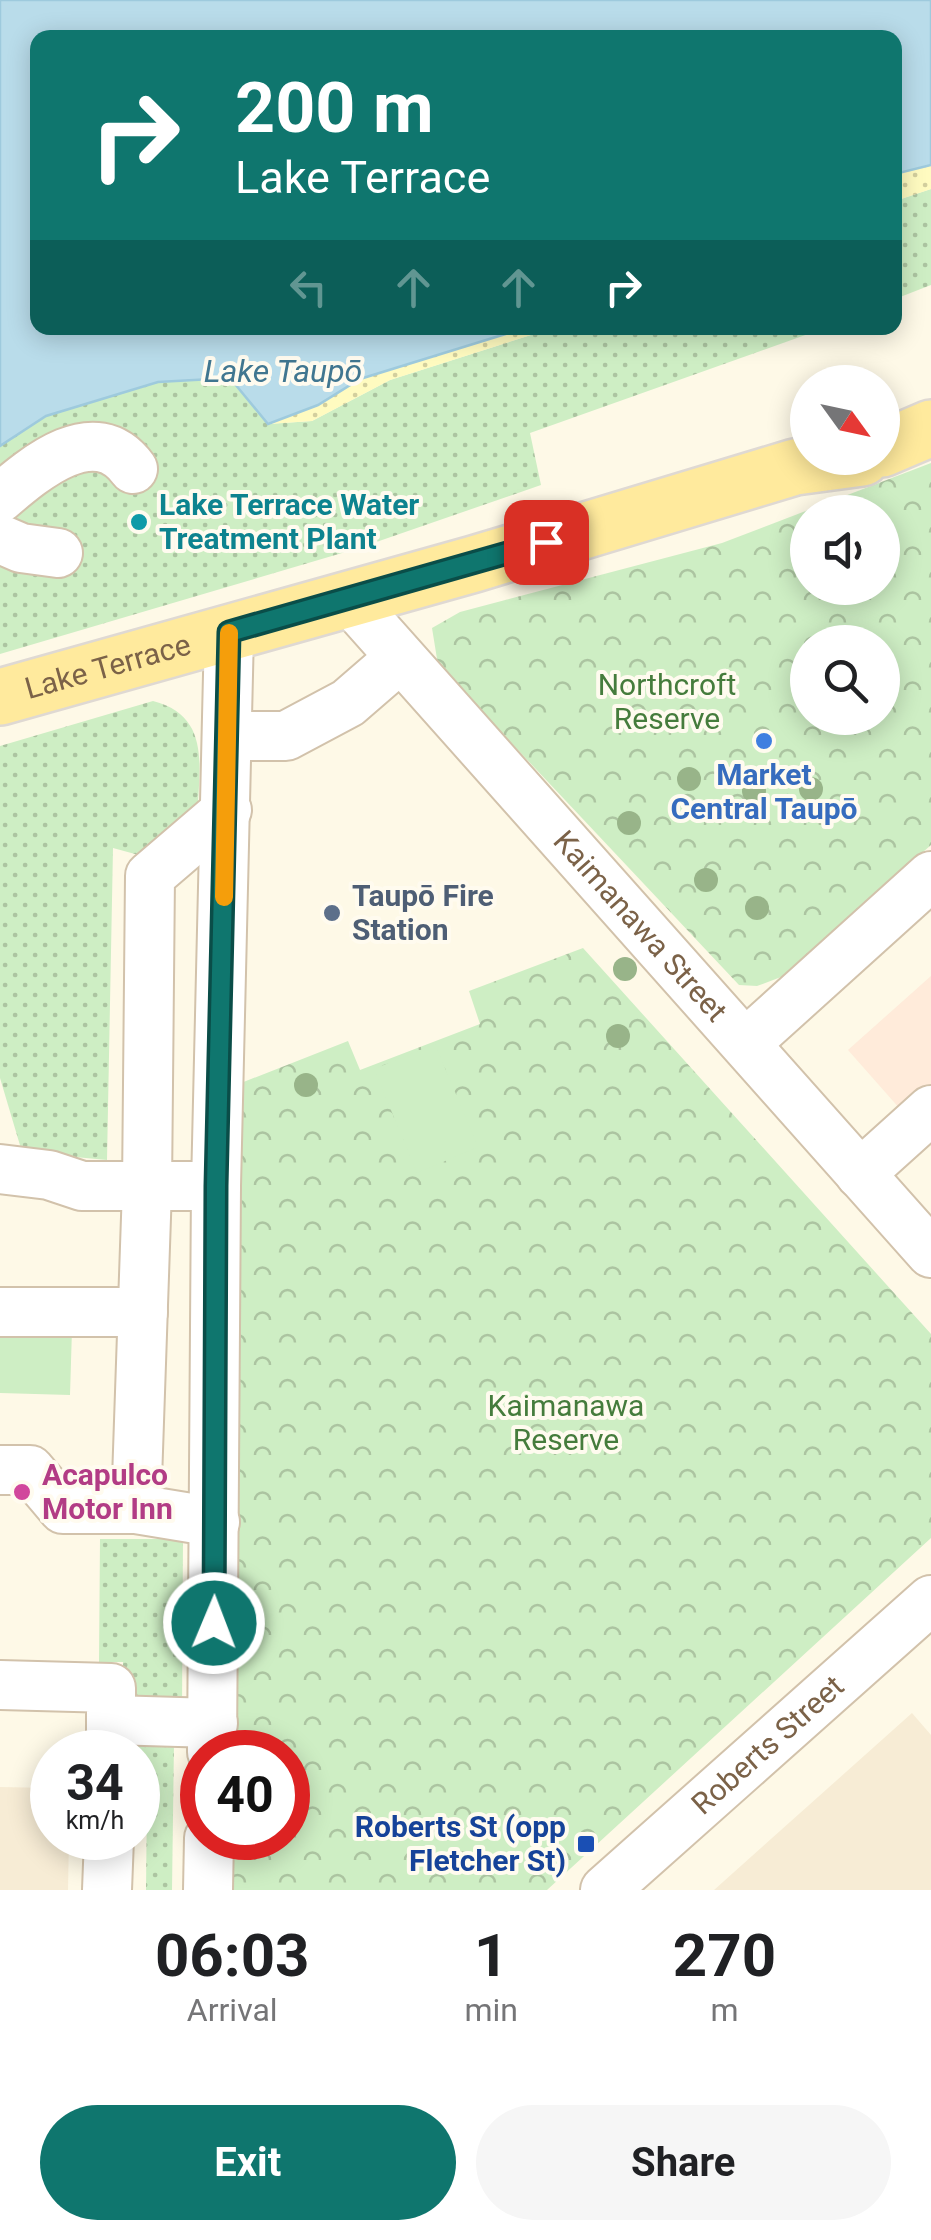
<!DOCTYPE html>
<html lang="en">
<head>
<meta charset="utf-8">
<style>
  :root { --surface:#fff; --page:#f6f6f6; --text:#202124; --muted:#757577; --accent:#0f766e }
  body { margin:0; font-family:Roboto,sans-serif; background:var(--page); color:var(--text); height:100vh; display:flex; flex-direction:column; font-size:38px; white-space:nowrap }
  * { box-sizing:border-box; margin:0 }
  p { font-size:32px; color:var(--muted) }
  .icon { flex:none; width:55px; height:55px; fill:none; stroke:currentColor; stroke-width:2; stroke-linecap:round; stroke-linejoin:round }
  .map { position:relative; height:1890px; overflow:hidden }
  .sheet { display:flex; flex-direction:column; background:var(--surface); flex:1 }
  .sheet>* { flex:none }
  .banner { position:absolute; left:30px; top:30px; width:872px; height:305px; border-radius:20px; box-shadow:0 5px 25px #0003; background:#0f766e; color:#fff; overflow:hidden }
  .needle { width:65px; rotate:123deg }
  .controls { position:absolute; left:790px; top:365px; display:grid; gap:20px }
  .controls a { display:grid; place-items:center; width:110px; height:110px; border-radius:50%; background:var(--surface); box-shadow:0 5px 25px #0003; font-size:50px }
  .speed { position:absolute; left:30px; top:1730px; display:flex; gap:20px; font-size:50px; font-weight:700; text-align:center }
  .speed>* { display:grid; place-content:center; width:130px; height:130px; border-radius:50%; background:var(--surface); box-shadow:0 5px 25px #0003; line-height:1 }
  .speed small { font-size:25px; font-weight:400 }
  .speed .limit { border:15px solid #d22; background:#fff; color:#111 }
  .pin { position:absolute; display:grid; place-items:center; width:85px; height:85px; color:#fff; margin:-42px; border-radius:20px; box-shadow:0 5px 15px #0006 }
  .me { position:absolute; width:110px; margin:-55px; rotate:1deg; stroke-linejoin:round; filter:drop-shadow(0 0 8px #0008) }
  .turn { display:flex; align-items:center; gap:35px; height:210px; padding:0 40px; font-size:45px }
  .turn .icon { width:130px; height:130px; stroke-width:2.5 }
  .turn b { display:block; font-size:70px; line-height:85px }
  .lanes { display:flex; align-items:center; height:95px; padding:0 40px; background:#0003; justify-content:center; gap:50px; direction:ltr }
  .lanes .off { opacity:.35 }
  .eta { display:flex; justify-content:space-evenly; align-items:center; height:170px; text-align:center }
  .eta b { font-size:60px; font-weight:700; line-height:70px }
  .action { display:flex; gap:20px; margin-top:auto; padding:20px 40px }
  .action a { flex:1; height:115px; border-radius:60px; background:var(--accent); color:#fff; font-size:40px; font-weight:700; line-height:115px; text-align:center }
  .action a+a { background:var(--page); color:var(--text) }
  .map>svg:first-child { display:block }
</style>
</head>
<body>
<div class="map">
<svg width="931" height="1890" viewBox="0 0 931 1890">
  <defs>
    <pattern id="grass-dots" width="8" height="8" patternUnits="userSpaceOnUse" patternTransform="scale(2.5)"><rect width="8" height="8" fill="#ceeec4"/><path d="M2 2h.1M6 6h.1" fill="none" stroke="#acc4a1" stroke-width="1.8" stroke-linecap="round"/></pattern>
    <pattern id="sand-dots" width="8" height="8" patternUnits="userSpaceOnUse" patternTransform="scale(2.5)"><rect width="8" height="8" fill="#fffbc0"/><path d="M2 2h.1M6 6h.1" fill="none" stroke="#d3cf9e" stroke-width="1.8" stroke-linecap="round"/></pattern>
    <pattern id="park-crowns" width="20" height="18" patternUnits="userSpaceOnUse" patternTransform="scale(2.5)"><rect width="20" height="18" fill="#ceeec4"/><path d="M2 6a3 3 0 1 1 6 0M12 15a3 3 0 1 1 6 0" fill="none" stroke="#acc4a1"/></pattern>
  </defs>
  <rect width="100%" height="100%" fill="#fef9e7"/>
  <g fill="#f7ecd5">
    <path d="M 912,1713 L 931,1735 L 931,1890 L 714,1890 Z"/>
    <path d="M 0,1787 L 52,1788 L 52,1838 L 69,1838 L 68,1890 L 0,1890 Z"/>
  </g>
  <path fill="#ffebda" d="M 931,976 L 931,1144 L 848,1050 Z"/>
  <g fill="url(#grass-dots)">
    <path d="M 931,189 L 931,285 L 895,299 L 895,201 Z"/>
    <path d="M 553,328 L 825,328 L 530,433 L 541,485 L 359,548 L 0,654 L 0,446 L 46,416 L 158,382 L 230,378 L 268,424 L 312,421 L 390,380 Z"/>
    <path d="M 153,701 C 212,716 199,769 197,818 L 146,857 L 113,848 L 107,1160 L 22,1152 L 0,1078 L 0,746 Z"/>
    <path d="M 100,1539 L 183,1539 L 182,1711 L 122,1711 L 123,1662 L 99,1662 Z"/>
    <path d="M 122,1741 L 174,1742 L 172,1890 L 146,1890 L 147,1793 L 138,1793 L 138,1752 L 122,1752 Z"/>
  </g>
  <g fill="url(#sand-dots)">
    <path d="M 931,165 L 931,189 L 895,201 L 895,174 Z"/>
    <path d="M 525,328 L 553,328 L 390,380 L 312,421 L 268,424 L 318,405 L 360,379 Z"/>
  </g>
  <g fill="url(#park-crowns)" fill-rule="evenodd">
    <path d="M 931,463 L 931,845 L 781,977 L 757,986 L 739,985 L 438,665 L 432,628 L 460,612 L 722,543 ZM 808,512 L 882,512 L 882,588 L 808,588 ZM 808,642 L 882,642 L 882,718 L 808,718 Z"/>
    <path d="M 583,948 L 931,1334 L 931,1538 L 547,1890 L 229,1890 L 230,1838 L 288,1838 L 288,1752 L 231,1752 L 241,1083 L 348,1041 L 360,1070 L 480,1024 L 469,991 Z"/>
  </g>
  <g fill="#ceeec4">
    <path d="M 435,1044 L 478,1147 L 417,1173 L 374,1069 Z"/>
    <path d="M 0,1327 L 72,1329 L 70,1395 L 0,1393 Z"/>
  </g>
  <path fill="#b9dcea" stroke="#9ecadd" stroke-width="2.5" d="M 0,0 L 931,0 L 931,165 L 895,174 L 895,38 L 38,38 L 38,328 L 525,328 L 360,379 L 318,405 L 268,424 L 230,378 L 158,382 L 46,416 L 0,446 Z"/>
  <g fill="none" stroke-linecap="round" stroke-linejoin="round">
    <g stroke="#d2c2ab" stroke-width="52">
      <g id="minor">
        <path d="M 0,498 C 35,468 95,417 133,469"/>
        <path d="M 0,539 L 21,548 L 58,553"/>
        <path id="s1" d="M 349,599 L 931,1253"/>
        <path d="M 229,736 L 286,736 L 348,703 L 400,658"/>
        <path d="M 746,1043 L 931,876"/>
        <path d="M 0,1169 L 49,1175 L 82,1186 L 216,1186"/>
        <path d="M 860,1174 L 931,1110"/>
        <path d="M 0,1312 L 143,1312"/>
        <path d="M 0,1470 L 30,1470 L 63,1509 L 136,1509 L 215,1522"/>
        <path d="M 136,1509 L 147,1188 L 150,876 L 227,810"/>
        <path d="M 0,1685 L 111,1688 L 111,1752"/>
        <path d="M 111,1720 L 213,1723"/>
        <path d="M 212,1752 L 216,1186 L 229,632"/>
        <path d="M 107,1890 L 109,1838"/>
        <path d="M 208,1890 L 209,1838"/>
        <path id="s2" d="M 605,1890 L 931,1600"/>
      </g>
    </g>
    <g stroke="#dfd9d3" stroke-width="60">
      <g id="major">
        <path d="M 882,449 L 931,428"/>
        <path id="s3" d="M 0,697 L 474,564 L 795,467 L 862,458"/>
      </g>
    </g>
    <use href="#minor" stroke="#fff" stroke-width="48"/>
    <use href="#major" stroke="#ffea9d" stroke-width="55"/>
  </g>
  <g fill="#98b489">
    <circle cx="689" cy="779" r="12"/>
    <circle cx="811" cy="789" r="12"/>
    <circle cx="754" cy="791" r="12"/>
    <circle cx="629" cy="823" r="12"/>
    <circle cx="706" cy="880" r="12"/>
    <circle cx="757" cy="908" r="12"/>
    <circle cx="625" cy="969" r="12"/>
    <circle cx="618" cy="1036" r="12"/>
    <circle cx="306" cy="1085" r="12"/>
  </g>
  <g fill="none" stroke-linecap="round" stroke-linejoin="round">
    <g stroke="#0a4d48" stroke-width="25">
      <path id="route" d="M 214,1623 L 216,1186 L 229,632 L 546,542"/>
    </g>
    <use href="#route" stroke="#0f766e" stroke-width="18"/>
    <path stroke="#f59e0b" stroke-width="18" d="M 224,897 L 229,633"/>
  </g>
  <circle fill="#0f9aa8" stroke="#fffbef" stroke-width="4" cx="139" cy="522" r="10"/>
  <circle fill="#3f7fe0" stroke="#fffbef" stroke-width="4" cx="764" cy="741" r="10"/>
  <circle fill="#5c6f8a" stroke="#fffbef" stroke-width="4" cx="332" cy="913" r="10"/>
  <circle fill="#d1479c" stroke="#fffbef" stroke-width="4" cx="22" cy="1492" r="10"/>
  <rect fill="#1a4fb4" stroke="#fffbef" stroke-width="4" x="576" y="1834" width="20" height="20" rx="5"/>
  <g text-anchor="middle" stroke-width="8" stroke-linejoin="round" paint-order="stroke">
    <g font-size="30" font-weight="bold" fill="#0d838f" stroke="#fffbef" text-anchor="start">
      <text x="159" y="515">Lake Terrace Water<tspan x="159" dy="34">Treatment Plant</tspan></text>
    </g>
    <g font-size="30" fill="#7b6248" stroke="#fffbef">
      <text dy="10" stroke="none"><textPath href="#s3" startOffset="112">Lake Terrace</textPath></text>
      <text dy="10" stroke="none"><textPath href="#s1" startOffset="438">Kaimanawa Street</textPath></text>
      <text dy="10" stroke="none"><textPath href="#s2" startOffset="218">Roberts Street</textPath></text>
    </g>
    <g font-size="30" fill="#457c3c" stroke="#fffbef">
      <text x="667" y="695">Northcroft<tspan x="667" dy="34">Reserve</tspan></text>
      <text x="566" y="1416">Kaimanawa<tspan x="566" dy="34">Reserve</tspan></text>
    </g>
    <g font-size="30" font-weight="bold" fill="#366cbe" stroke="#fffbef">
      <text x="764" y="785">Market<tspan x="764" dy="34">Central Taupō</tspan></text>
    </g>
    <g font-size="30" font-weight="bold" fill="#4e5e75" stroke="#fffbef" text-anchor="start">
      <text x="352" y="906">Taupō Fire<tspan x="352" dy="34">Station</tspan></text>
    </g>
    <g font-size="30" font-weight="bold" fill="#b23c85" stroke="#fffbef" text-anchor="start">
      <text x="42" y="1485">Acapulco<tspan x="42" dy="34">Motor Inn</tspan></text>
    </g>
    <g font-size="30" font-weight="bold" fill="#164399" stroke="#fffbef" text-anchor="end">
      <text x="566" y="1837">Roberts St (opp<tspan x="566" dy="34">Fletcher St)</tspan></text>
    </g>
    <g font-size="32" font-style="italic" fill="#407690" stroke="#fffbef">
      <text x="283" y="382">Lake Taupō</text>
    </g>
  </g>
</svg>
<div class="controls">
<a><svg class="needle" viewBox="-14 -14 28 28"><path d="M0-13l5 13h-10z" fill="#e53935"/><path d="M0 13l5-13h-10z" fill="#757577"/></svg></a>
<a><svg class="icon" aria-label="sound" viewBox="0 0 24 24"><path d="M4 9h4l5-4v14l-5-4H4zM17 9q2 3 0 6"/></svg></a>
<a><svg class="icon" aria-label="search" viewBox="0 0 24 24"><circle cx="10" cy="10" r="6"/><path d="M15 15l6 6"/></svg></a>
</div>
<div class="speed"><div>34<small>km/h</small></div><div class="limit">40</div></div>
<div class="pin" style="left:546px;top:542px;background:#d93025"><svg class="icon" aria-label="arrive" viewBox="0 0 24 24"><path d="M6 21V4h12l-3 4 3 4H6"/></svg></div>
<svg class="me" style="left:214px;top:1623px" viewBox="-20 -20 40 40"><circle r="17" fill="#0f766e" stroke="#fff" stroke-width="3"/><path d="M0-11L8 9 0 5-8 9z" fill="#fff"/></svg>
<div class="banner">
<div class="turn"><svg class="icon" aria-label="right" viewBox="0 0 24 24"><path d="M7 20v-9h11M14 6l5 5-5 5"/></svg><div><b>200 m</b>Lake Terrace</div></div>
<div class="lanes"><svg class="icon off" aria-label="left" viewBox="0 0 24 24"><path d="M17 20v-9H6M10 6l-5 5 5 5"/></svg><svg class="icon off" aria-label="ahead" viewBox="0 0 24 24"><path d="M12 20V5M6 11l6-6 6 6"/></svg><svg class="icon off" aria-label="ahead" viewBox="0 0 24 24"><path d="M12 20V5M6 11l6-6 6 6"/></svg><svg class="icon" aria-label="right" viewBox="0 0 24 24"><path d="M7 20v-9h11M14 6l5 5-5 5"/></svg></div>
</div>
</div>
<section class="sheet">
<div class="eta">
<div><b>06:03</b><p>Arrival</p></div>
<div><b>1</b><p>min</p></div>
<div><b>270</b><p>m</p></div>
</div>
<div class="action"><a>Exit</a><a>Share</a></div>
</section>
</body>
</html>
